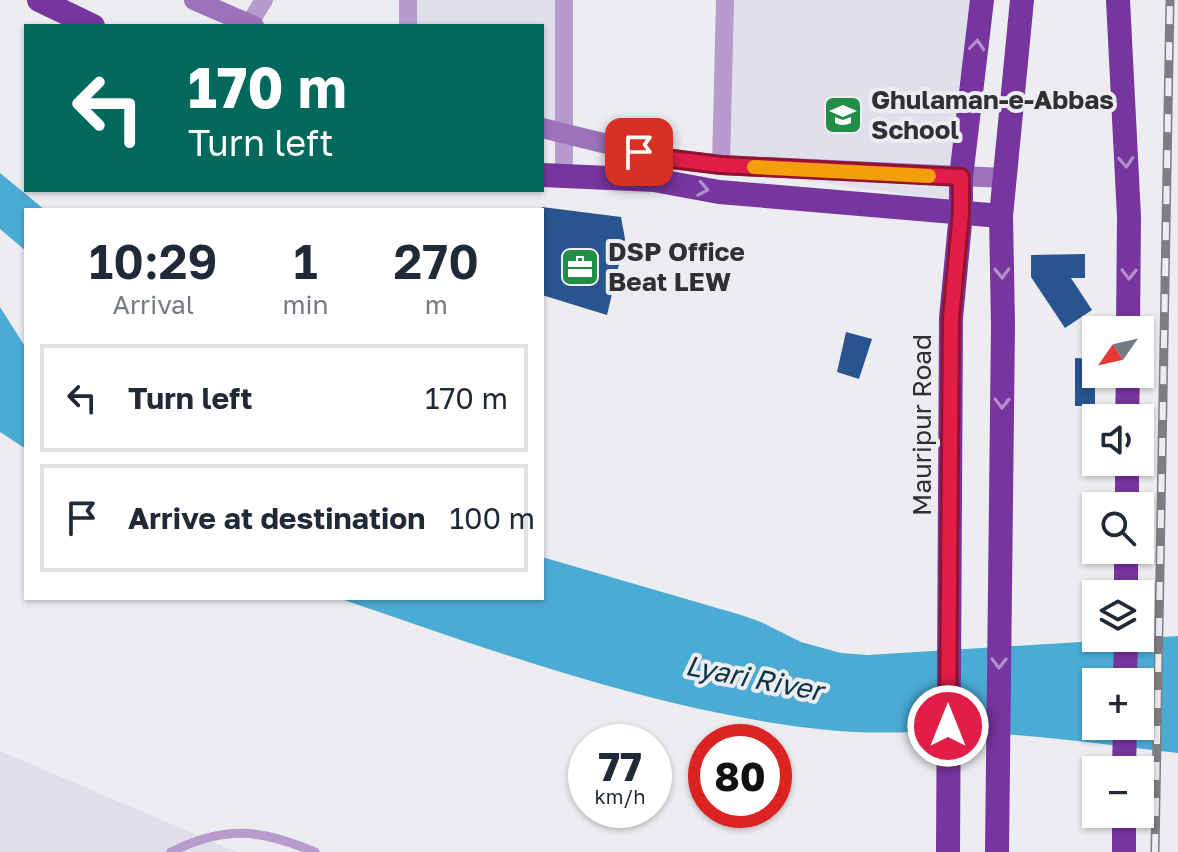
<!DOCTYPE html>
<html lang="en">
<head>
<meta charset="utf-8">
<style>
  :root { --surface:#fff; --page:#f6f6f7; --text:#1f2937; --muted:#747a83; --line:#e0e1e3 }
  body { margin:0; font-family:"Golos Text",sans-serif; background:var(--page); color:var(--text); height:100vh; display:flex; flex-direction:column; font-size:30px; white-space:nowrap }
  * { box-sizing:border-box; margin:0 }
  p { font-size:26px; color:var(--muted) }
  .icon { flex:none; width:44px; height:44px; fill:none; stroke:currentColor; stroke-width:2; stroke-linecap:round; stroke-linejoin:round }
  .map { position:relative; flex:1; overflow:hidden }
  .drawer { position:absolute; left:24px; top:208px; width:520px; height:392px; display:flex; flex-direction:column; background:var(--surface); border-radius:0px; box-shadow:0 2px 6px #0004 }
  .drawer>* { flex:none }
  .banner { position:absolute; left:24px; top:24px; width:520px; height:168px; border-radius:0px; box-shadow:0 2px 6px #0004; background:#00695c; color:#fff; overflow:hidden }
  .needle { width:52px; rotate:236deg }
  .buttons { position:absolute; left:1082px; top:316px; display:grid; gap:16px }
  .buttons a { display:grid; place-items:center; width:72px; height:72px; border-radius:0px; background:var(--surface); box-shadow:0 2px 6px #0004; font-size:40px }
  .speed { position:absolute; left:568px; top:724px; display:flex; gap:16px; font-size:40px; font-weight:700; text-align:center }
  .speed>* { display:grid; place-content:center; width:104px; height:104px; border-radius:50%; background:var(--surface); box-shadow:0 2px 6px #0004; line-height:1 }
  .speed small { font-size:20px; font-weight:400 }
  .speed .limit { border:12px solid #d22; background:#fff; color:#111 }
  .pin { position:absolute; display:grid; place-items:center; width:68px; height:68px; color:#fff; margin:-34px; border-radius:16px; box-shadow:0 4px 12px #0006 }
  .me { position:absolute; width:88px; margin:-44px; rotate:0deg; stroke-linejoin:round; filter:drop-shadow(0 0 6px #0008) }
  .turn { display:flex; align-items:center; gap:28px; height:168px; padding:0 32px; font-size:36px }
  .turn .icon { width:104px; height:104px; stroke-width:2.5 }
  .turn b { display:block; font-size:56px; line-height:68px }
  .eta { display:flex; justify-content:space-evenly; align-items:center; height:136px; text-align:center }
  .eta b { font-size:48px; font-weight:600; line-height:56px }
  ul { padding:0; list-style:none }
  li { display:flex; align-items:center; gap:24px; height:108px; margin:0 16px 12px; padding:0 16px; border:4px solid var(--line); border-radius:0px }
  li div { flex:1 }
  li b { display:block; font-size:30px }
  li em { font-style:normal }
  .map>svg:first-child { display:block }
</style>
</head>
<body>
<div class="map">
<svg width="1178" height="852" viewBox="0 0 1178 852">
  <rect width="100%" height="100%" fill="#ececf1"/>
  <g fill="#dfe0ec">
    <path d="M 408,0 L 564,0 L 563,134 L 542,128 L 542,26 L 407,26 Z"/>
    <path d="M 725,0 L 982,0 L 950,200 L 721,169 Z"/>
    <path d="M 0,751 L 237,852 L 0,852 Z"/>
  </g>
  <g fill="#4aabd5" fill-rule="evenodd">
    <path d="M 0,173 L 45,210 L 26,210 L 26,251 L 0,229 Z"/>
    <path d="M 0,307 L 26,348 L 26,449 L 0,432 Z"/>
    <path d="M 542,557 L 741,615 L 761,622 L 801,642 L 841,653 L 868,655 L 1178,636 L 1178,753 C 1106,745 1034,734 961,732 C 917,731 873,735 828,730 C 660,713 497,652 338,598 L 542,598 ZM 1096,682 L 1140,682 L 1140,726 L 1096,726 Z"/>
  </g>
  <g fill="#28548f">
    <path d="M 542,207 L 621,217 L 625,239 L 607,315 L 542,295 Z"/>
    <path d="M 1085,254 L 1085,278 L 1071,278 L 1092,310 L 1065,328 L 1031,277 L 1031,255 Z"/>
    <path d="M 846,332 L 872,339 L 859,379 L 837,372 Z"/>
    <path d="M 1075,358 L 1095,359 L 1095,406 L 1075,406 Z"/>
  </g>
  <g fill="none" stroke-linecap="round" stroke-linejoin="round">
    <path stroke="#b79bcc" stroke-width="9" d="M 171,852 C 225,825 260,829 315,852"/>
    <g stroke="#b79bcc" stroke-width="18">
      <path d="M 564,0 L 564,176"/>
      <path d="M 249,24 L 264,0"/>
      <path d="M 408,26 L 408,0"/>
      <path d="M 721,165 L 725,0"/>
    </g>
    <g stroke="#9c72ba" stroke-width="20">
      <path d="M 194,0 L 254,26"/>
      <path d="M 542,128 L 664,158 L 721,165 L 1004,178"/>
    </g>
    <g stroke="#77359f" stroke-width="24">
      <path d="M 39,0 L 93,26"/>
      <path d="M 1118,0 L 1129,217 L 1128,330"/>
      <path d="M 542,175 L 654,180 L 719,192 L 1001,216"/>
      <path d="M 1127,418 L 1128,374"/>
      <path d="M 1127,506 L 1127,462"/>
      <path d="M 1126,594 L 1126,550"/>
      <path d="M 1125,682 L 1126,638"/>
      <path d="M 1124,770 L 1125,726"/>
      <path d="M 948,852 L 951,318 L 961,213 L 961,177 L 982,0"/>
      <path d="M 997,852 L 1003,325 L 1001,216 L 1022,0"/>
      <path d="M 1124,852 L 1124,814"/>
    </g>
    <g stroke="#7e7e82" stroke-width="9">
      <path id="rail" d="M 1155,852 L 1170,0"/>
    </g>
    <use href="#rail" stroke="#ececf1" stroke-width="6" stroke-dasharray="18" stroke-linecap="butt"/>
  </g>
  <defs><path id="oneway-chevron" d="M-2-3.5L2.5 0L-2 3.5" fill="none" stroke-width="1.6" stroke-linecap="round" stroke-linejoin="round" transform="scale(2)"/></defs>
  <g stroke="#b290c8">
    <use href="#oneway-chevron" transform="translate(977 45) rotate(-84)"/>
    <use href="#oneway-chevron" transform="translate(1126 162) rotate(87)"/>
    <use href="#oneway-chevron" transform="translate(703 189) rotate(10)"/>
    <use href="#oneway-chevron" transform="translate(1002 273) rotate(89)"/>
    <use href="#oneway-chevron" transform="translate(1129 274) rotate(91)"/>
    <use href="#oneway-chevron" transform="translate(1002 403) rotate(91)"/>
    <use href="#oneway-chevron" transform="translate(999 663) rotate(91)"/>
  </g>
  <g fill="none" stroke-linecap="round" stroke-linejoin="round">
    <g stroke="#92132f" stroke-width="20">
      <path id="route" d="M 639,152 L 664,158 L 721,165 L 961,177 L 961,213 L 951,318 L 948,726"/>
    </g>
    <use href="#route" stroke="#e11d48" stroke-width="14"/>
    <path stroke="#f59e0b" stroke-width="14" d="M 754,167 L 929,176"/>
  </g>
  <defs>
    <g id="school-square" transform="scale(2)"><rect x="-9" y="-9" width="18" height="18" rx="4" fill="#208e46" stroke="#ececf1"/><path d="M0-5L7-2L0 1L-7-2ZM-4 1L0 2.5L4 1V4Q0 6-4 4Z" fill="#fff"/></g>
    <g id="office-square" transform="scale(2)"><rect x="-9" y="-9" width="18" height="18" rx="4" fill="#208e46" stroke="#ececf1"/><path d="M-6-3h4V-5.5h4V-3h4V5H-6ZM-1-4.5V-3h2v-1.5ZM-6 0V1H6V0Z" fill="#fff"/></g>
  </defs>
  <g fill-rule="evenodd">
    <use href="#school-square" x="843" y="115"/>
    <use href="#office-square" x="580" y="267"/>
  </g>
  <g text-anchor="middle" stroke-width="8" stroke-linejoin="round" paint-order="stroke">
    <g font-size="26" font-weight="bold" fill="#303032" stroke="#ececf1" text-anchor="start">
      <text x="871" y="109">Ghulaman-e-Abbas<tspan x="871" dy="30">School</tspan></text>
      <text x="608" y="261">DSP Office<tspan x="608" dy="30">Beat LEW</tspan></text>
    </g>
    <g font-size="26" fill="#303032" stroke="#ececf1">
      <text transform="translate(922 425) rotate(-90)" y="9">Mauripur Road</text>
    </g>
    <g font-size="28" font-style="italic" fill="#083446" stroke="#ececf1">
      <text transform="translate(754 678) rotate(11)" y="10">Lyari River</text>
    </g>
  </g>
</svg>
<div class="buttons">
<a><svg class="needle" viewBox="-14 -14 28 28"><path d="M0-13l5 13h-10z" fill="#e53935"/><path d="M0 13l5-13h-10z" fill="#747a83"/></svg></a>
<a><svg class="icon" aria-label="sound" viewBox="0 0 24 24"><path d="M4 9h4l5-4v14l-5-4H4zM17 9q2 3 0 6"/></svg></a>
<a><svg class="icon" aria-label="search" viewBox="0 0 24 24"><circle cx="10" cy="10" r="6"/><path d="M15 15l6 6"/></svg></a>
<a><svg class="icon" aria-label="layers" viewBox="0 0 24 24"><path d="M12 4l9 5-9 5-9-5zM3 14l9 5 9-5"/></svg></a>
<a>+</a>
<a>−</a>
</div>
<div class="speed"><div>77<small>km/h</small></div><div class="limit">80</div></div>
<div class="pin" style="left:639px;top:152px;background:#d93025"><svg class="icon" aria-label="arrive" viewBox="0 0 24 24"><path d="M6 21V4h12l-3 4 3 4H6"/></svg></div>
<svg class="me" style="left:948px;top:726px" viewBox="-20 -20 40 40"><circle r="17" fill="#e11d48" stroke="#fff" stroke-width="3"/><path d="M0-11L8 9 0 5-8 9z" fill="#fff"/></svg>
<div class="banner">
<div class="turn"><svg class="icon" aria-label="left" viewBox="0 0 24 24"><path d="M17 20v-9H6M10 6l-5 5 5 5"/></svg><div><b>170 m</b>Turn left</div></div>
</div>
<section class="drawer">
<div class="eta">
<div><b>10:29</b><p>Arrival</p></div>
<div><b>1</b><p>min</p></div>
<div><b>270</b><p>m</p></div>
</div>
<ul>
<li><svg class="icon" aria-label="left" viewBox="0 0 24 24"><path d="M17 20v-9H6M10 6l-5 5 5 5"/></svg><div><b>Turn left</b></div><em>170 m</em></li>
<li><svg class="icon" aria-label="arrive" viewBox="0 0 24 24"><path d="M6 21V4h12l-3 4 3 4H6"/></svg><div><b>Arrive at destination</b></div><em>100 m</em></li>
</ul>
</section>
</div>
</body>
</html>
